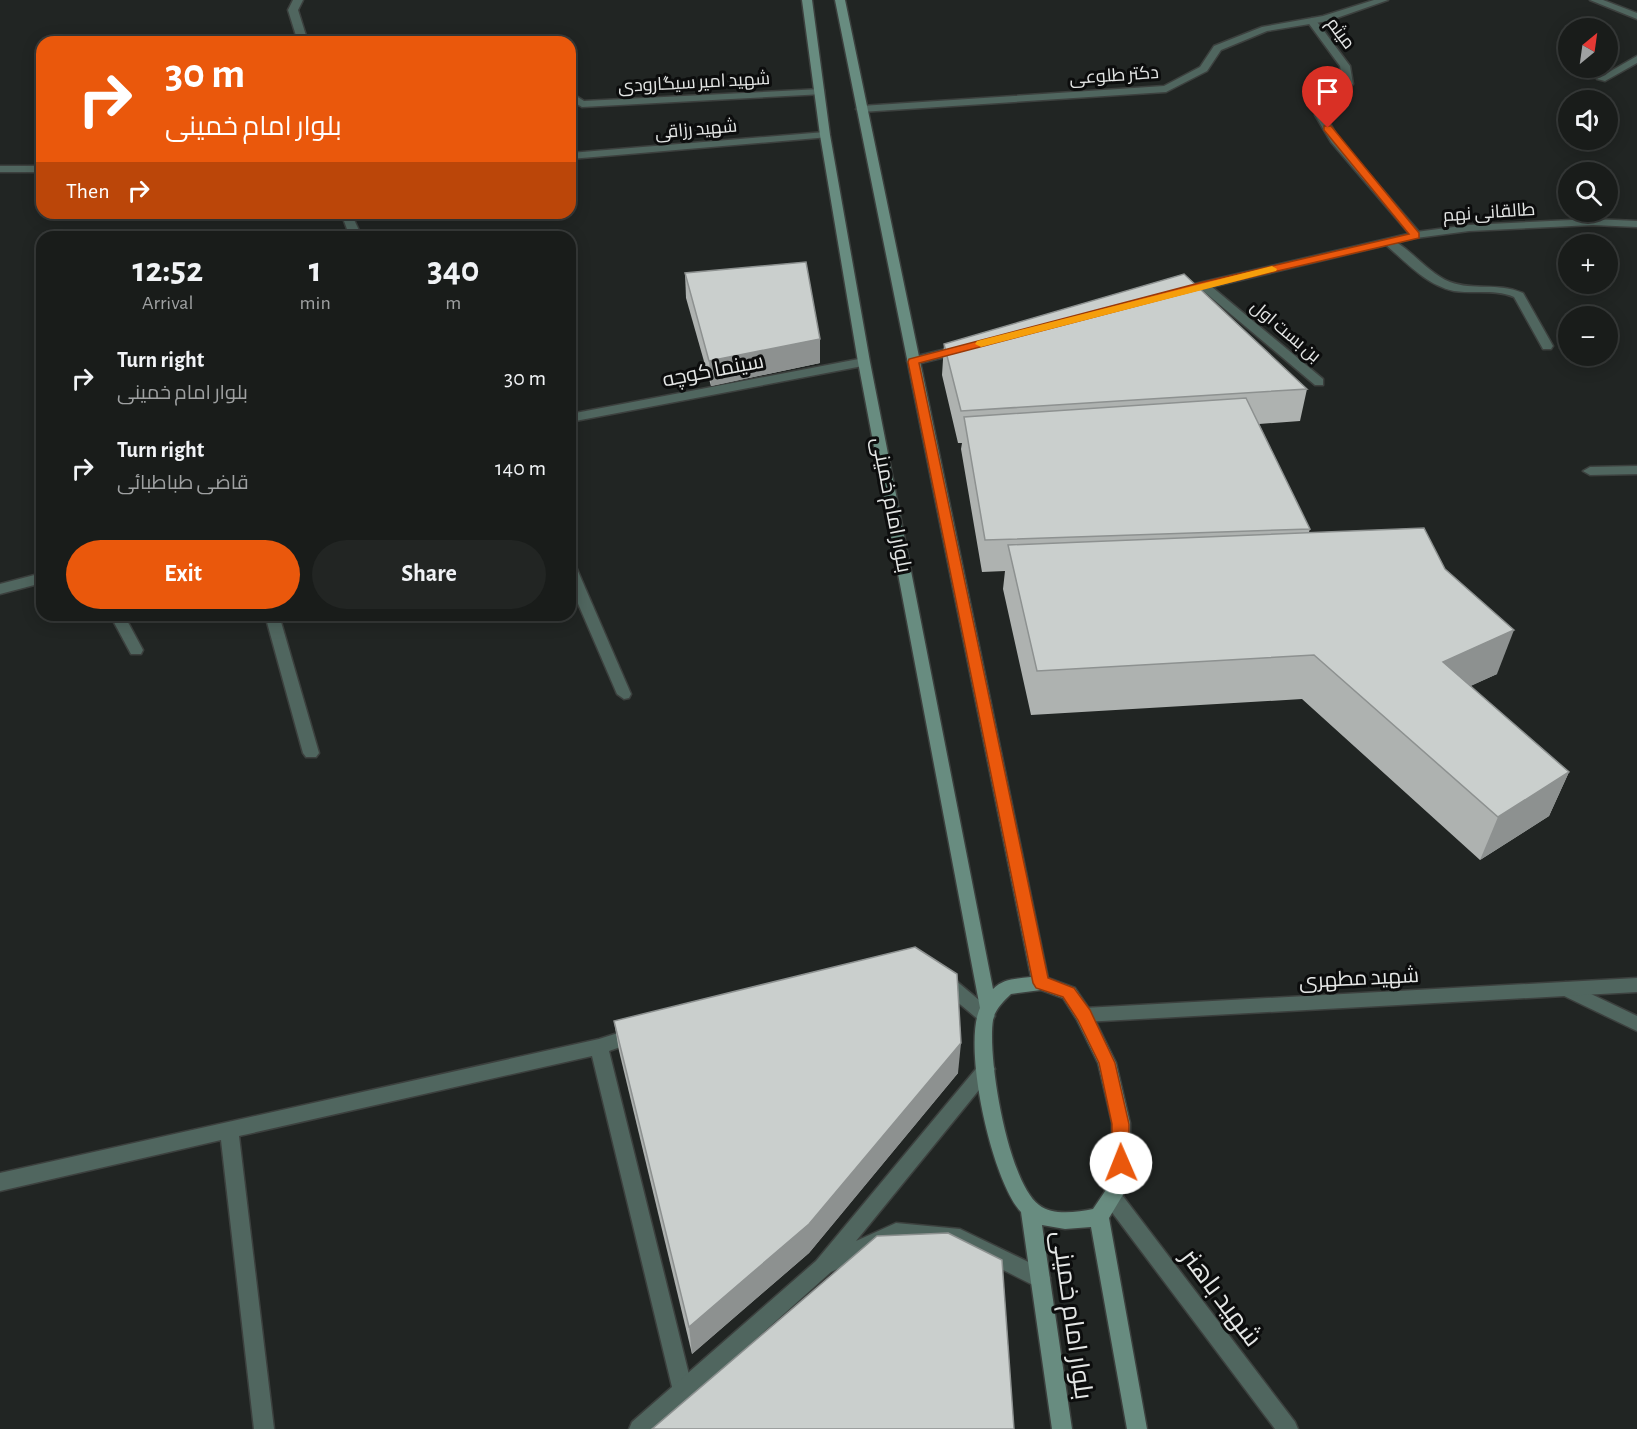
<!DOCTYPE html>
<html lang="en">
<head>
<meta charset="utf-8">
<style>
  :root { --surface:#191c1a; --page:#222523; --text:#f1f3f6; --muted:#9fa1a2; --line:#373a39; --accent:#ea580c }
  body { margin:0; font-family:"Alegreya Sans",Cairo,sans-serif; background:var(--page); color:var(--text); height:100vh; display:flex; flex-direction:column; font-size:22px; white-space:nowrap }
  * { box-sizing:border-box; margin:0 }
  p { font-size:20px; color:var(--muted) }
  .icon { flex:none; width:33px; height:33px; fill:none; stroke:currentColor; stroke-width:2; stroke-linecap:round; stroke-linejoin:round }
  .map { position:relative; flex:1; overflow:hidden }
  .details { position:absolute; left:36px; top:231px; width:540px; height:390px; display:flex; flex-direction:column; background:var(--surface); border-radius:18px; box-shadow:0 3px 15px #0003,0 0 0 2px var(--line) }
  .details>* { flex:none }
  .banner { position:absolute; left:36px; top:36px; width:540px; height:183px; border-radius:18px; box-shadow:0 3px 15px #0003,0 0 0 2px var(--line); background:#ea580c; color:#fff; overflow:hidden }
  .needle { width:39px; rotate:29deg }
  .buttons { position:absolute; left:1558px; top:18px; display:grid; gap:12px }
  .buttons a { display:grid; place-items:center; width:60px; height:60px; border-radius:50%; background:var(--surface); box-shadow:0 3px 15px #0003,0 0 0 2px var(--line); font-size:30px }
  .pin { position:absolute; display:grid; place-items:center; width:51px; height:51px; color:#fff; margin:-62px -26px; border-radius:50% 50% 50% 0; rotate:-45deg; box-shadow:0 0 6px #0007 }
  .pin .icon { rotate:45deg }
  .me { position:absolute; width:66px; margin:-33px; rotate:359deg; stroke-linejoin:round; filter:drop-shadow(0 0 4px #0008) }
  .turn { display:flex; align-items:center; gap:21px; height:126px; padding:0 30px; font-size:27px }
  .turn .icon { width:78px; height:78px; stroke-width:2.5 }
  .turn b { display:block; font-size:42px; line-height:51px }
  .then { display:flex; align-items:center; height:57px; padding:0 30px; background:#0003; gap:12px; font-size:22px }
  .eta { display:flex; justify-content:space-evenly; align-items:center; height:102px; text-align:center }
  .eta b { font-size:36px; font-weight:600; line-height:42px }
  .primary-button { display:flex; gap:12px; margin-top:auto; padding:12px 30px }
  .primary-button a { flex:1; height:69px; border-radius:36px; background:var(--accent); color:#fff; font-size:24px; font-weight:600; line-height:69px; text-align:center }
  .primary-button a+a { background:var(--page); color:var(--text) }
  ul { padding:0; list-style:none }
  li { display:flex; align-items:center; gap:18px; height:90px; padding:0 30px }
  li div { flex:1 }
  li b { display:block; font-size:22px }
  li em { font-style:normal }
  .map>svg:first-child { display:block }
</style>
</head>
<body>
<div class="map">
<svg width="1637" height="1429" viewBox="0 0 1637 1429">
  <rect width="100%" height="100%" fill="#212523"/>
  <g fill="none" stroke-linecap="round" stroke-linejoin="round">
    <g stroke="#3c403e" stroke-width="3">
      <g id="service">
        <path d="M 293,0 L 303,0 L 298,10 L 308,42 L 298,42 L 288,10 Z"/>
        <path d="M 1374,0 L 1388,0 L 1328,21 L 1267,31 L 1221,50 L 1207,71 L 1166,92 L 861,112 L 856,109 L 861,106 L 1164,86 L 1200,67 L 1214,46 L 1262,27 L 1323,16 Z"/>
        <path d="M 821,89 L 824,90 L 824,94 L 582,107 L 570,100 L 570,92 L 584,101 Z"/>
        <path d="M 825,132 L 829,133 L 829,137 L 570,159 L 570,153 Z"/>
        <rect x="0" y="166" width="42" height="6"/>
        <path d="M 341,213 L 351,213 L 362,237 L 350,237 Z"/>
        <path d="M 1593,219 L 1637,221 L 1637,227 L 1593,225 L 1469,231 L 1416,238 L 1212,287 L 1323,379 L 1323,385 L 1315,385 L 1201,289 L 1179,294 L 1173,291 L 1175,289 L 1203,282 L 1416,232 L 1469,225 Z"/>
        <path d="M 962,345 L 966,346 L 966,352 L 913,365 L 907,361 L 909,358 Z"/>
        <path d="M 570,564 L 577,569 L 631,694 L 629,698 L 624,699 L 617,694 L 570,585 Z"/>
        <path d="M 265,615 L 279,615 L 319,753 L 316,757 L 306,757 L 303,753 Z"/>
        <path d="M 942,972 L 948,974 L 992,1011 L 995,1016 L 992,1021 L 986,1023 L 980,1021 L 936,984 L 933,979 L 936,974 Z"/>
        <path d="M 1566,982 L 1637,1016 L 1637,1031 L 1560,994 L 1557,989 L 1560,984 Z"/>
        <path d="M 637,1027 L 643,1029 L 646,1034 L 643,1039 L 609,1051 L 693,1391 L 690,1398 L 683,1401 L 676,1398 L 673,1391 L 592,1056 L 239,1136 L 274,1429 L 254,1429 L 221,1140 L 0,1191 L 0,1173 L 599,1039 Z"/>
      </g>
    </g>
    <g stroke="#3c403e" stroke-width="3">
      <g id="minor">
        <path d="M 1590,0 L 1603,0 L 1637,13 L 1637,19 Z"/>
        <path d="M 1312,18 L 1315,19 L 1350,66 L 1353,84 L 1333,101 L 1325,115 L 1339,139 L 1420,233 L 1420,237 L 1412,237 L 1331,142 L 1315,115 L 1325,97 L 1343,83 L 1340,66 L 1307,21 Z"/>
        <path d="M 1637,56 L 1637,63 L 1605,81 L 1597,79 Z"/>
        <path d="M 1389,239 C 1408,245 1427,273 1450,282 C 1473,291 1498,282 1523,293 L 1553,346 L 1551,349 L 1543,349 L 1514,297 C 1495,289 1475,294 1454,291 C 1426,285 1406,262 1385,244 L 1385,240 Z"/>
        <path d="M 864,358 L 868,359 L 868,365 L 570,422 L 570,414 Z"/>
        <path d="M 1637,466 L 1637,474 L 1590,475 L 1583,471 L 1590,467 Z"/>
        <path d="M 42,573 L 42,583 L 0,594 L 0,584 Z"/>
        <path d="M 110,615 L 124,615 L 143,650 L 141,654 L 131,654 Z"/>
        <path d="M 986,1061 L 992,1064 L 995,1069 L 992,1074 L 856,1241 L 896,1223 L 960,1229 L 1047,1271 L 1050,1278 L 1047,1285 L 1040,1287 L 1033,1285 L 958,1247 L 897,1241 L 831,1272 L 655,1429 L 629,1429 L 632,1422 L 816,1261 L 980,1064 Z"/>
        <path d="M 1112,1188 L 1119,1191 L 1295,1422 L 1298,1429 L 1275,1429 L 1105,1203 L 1103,1197 L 1105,1191 Z"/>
      </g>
    </g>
    <g stroke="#3c403e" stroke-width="3">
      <path id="tertiary" d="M 1637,978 L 1637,992 L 1084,1022 L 1078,1020 L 1075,1015 L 1078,1010 L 1084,1008 Z"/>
    </g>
    <g stroke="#3c403e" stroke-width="3">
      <path id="secondary" d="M 802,0 L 812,0 L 830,135 L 870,362 L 993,989 C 1004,978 1016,979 1031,977 L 835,0 L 845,0 L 1048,978 L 1075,988 L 1090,1010 L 1116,1063 L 1130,1123 L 1130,1183 L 1109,1218 L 1147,1429 L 1127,1429 L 1091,1227 L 1065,1229 L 1042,1225 L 1072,1429 L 1052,1429 L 1021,1212 C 992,1181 962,1047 980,1008 L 858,362 L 820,135 ZM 1041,990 L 1063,998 L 1077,1020 L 1098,1063 L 1112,1123 L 1112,1181 L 1093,1209 C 1077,1212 1053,1216 1039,1205 C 1008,1182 987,1057 993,1020 C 995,1009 1004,1001 1011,994 Z"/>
    </g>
    <use href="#service" fill="#50665f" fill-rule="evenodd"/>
    <use href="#minor" fill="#50665f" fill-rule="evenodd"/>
    <use href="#tertiary" fill="#50665f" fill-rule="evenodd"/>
    <use href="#secondary" fill="#688c80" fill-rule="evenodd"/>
  </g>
  <g fill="#aeb2b0">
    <path d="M 685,273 L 820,363 L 711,386 L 686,298 Z"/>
    <path d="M 944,344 L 1307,389 L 1300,421 L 1259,424 L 1310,529 L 1309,532 L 1497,674 L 1470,686 L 1569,772 L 1549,816 L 1480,860 L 1302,699 L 1031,715 L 1003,589 L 1005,571 L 982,572 L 961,449 L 962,443 L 958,443 L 942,375 Z"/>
    <path d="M 614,1021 L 958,1073 L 809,1253 L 692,1354 L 619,1051 Z"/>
  </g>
  <g fill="#8d9190">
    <path d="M 820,339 L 820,363 L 711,386 L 709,361 Z"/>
    <path d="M 1514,630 L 1497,674 L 1427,706 L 1443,662 Z"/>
    <path d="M 1569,772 L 1549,816 L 1480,860 L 1498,817 Z"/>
    <path d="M 961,1043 L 958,1073 L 809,1253 L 692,1354 L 689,1327 Z"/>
  </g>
  <g fill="#cacfcd" stroke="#8d9190" stroke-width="1.5">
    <path d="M 806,262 L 820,339 L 709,361 L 685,273 Z"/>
    <path d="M 1184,274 L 1307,389 L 961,411 L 944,344 Z"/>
    <path d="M 1246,398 L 1310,529 L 985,540 L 964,417 Z"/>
    <path d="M 1424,528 L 1445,569 L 1514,630 L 1443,662 L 1569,772 L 1498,817 L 1314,655 L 1037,671 L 1008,545 Z"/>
    <path d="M 915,947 L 957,974 L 961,1043 L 809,1224 L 689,1327 L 614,1021 Z"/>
    <path d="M 948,1233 L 1002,1260 L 1014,1429 L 652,1429 L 877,1236 Z"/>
  </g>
  <path fill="#ea580c" stroke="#983908" stroke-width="1.5" d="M 1324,126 L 1331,126 L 1419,233 L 1419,238 L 1205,288 L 919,363 L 1048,978 L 1074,988 L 1090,1010 L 1115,1063 L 1129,1124 L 1129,1163 L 1127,1168 L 1121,1171 L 1115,1168 L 1112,1163 L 1112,1124 L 1099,1063 L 1078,1020 L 1063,997 L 1036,988 L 1033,983 L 908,362 L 909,359 L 1199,283 L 1409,234 L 1324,130 Z"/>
  <path fill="#f59e0b" d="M 1272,266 L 1277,269 L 1276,271 L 981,347 L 975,344 L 977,341 Z"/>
  <g text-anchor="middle" stroke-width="6" stroke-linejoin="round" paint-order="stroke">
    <g font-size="18" fill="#e4e6e5" stroke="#0c0d0d">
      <text transform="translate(1341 33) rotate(53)" y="6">میثم</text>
      <text transform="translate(1114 75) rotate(-4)" y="6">دکتر طلوعی</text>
      <text transform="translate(694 82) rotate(-3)" y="6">شهید امیر سیگارودی</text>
      <text transform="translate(696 129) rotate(-5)" y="6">شهید رزاقی</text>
      <text transform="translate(1489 212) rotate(-4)" y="6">طالقانی نهم</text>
      <text transform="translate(1286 331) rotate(40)" y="6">بن بست اول</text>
    </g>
    <g font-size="21" fill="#e4e6e5" stroke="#0c0d0d">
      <text transform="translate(713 370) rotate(-11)" y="7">سینما کوچه</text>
      <text transform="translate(892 505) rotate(79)" y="7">بلوار امام خمینی</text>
      <text transform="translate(1359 978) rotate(-3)" y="7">شهید مطهری</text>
    </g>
    <g font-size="26" fill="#e4e6e5" stroke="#0c0d0d">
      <text transform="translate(1222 1297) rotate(53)" y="9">شهید باهنر</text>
      <text transform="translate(1073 1315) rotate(82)" y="9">بلوار امام خمینی</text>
    </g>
  </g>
</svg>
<div class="buttons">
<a><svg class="needle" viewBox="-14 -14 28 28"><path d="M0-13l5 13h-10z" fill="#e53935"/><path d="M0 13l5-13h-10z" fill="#9fa1a2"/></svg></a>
<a><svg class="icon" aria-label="sound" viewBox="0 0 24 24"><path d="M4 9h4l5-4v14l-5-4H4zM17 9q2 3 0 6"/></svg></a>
<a><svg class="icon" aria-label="search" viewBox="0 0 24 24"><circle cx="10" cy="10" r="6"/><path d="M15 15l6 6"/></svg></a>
<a>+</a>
<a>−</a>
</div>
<div class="pin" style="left:1328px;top:128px;background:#d93025"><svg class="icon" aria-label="arrive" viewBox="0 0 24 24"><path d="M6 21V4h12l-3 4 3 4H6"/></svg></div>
<svg class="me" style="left:1121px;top:1163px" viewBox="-20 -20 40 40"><circle r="19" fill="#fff"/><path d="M0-13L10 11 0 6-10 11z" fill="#ea580c"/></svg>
<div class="banner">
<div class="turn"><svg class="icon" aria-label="right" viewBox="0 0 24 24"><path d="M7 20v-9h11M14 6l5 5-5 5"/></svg><div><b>30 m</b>بلوار امام خمینی</div></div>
<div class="then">Then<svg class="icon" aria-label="right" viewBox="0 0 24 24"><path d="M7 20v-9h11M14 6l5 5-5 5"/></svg></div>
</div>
<section class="details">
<div class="eta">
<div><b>12:52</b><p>Arrival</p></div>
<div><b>1</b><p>min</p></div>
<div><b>340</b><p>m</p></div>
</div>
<ul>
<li><svg class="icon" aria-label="right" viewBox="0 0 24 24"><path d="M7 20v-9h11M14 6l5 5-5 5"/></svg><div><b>Turn right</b><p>بلوار امام خمینی</p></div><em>30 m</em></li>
<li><svg class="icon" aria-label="right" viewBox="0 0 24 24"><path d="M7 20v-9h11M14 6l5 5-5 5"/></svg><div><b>Turn right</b><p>قاضی طباطبائی</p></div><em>140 m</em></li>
</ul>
<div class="primary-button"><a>Exit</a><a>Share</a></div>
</section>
</div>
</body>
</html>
